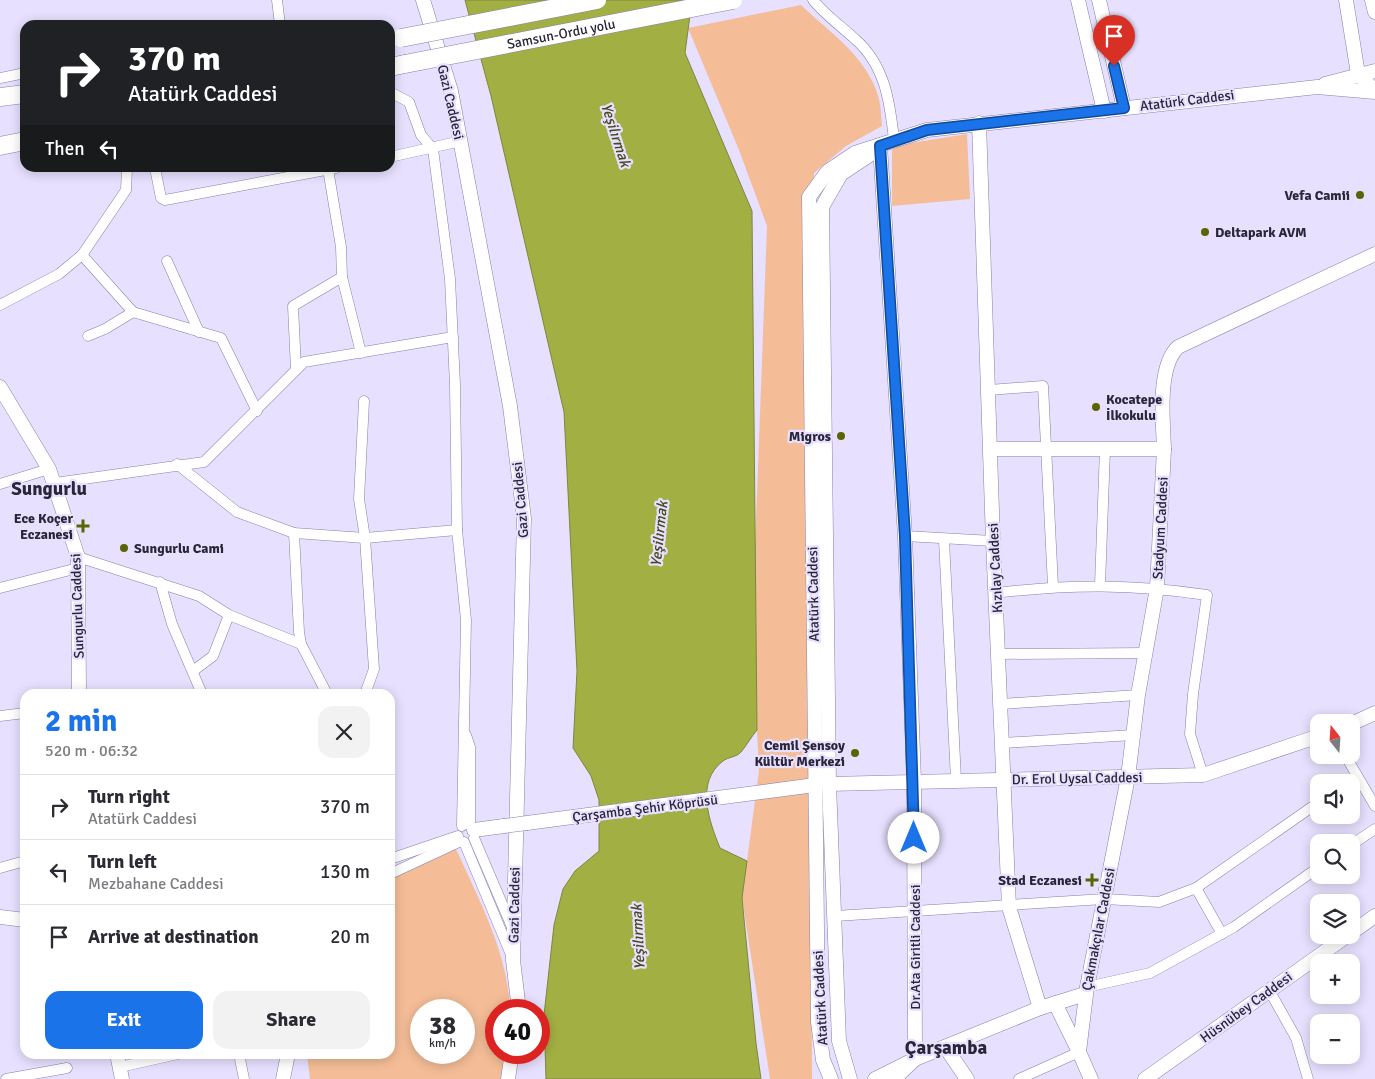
<!DOCTYPE html>
<html lang="en">
<head>
<meta charset="utf-8">
<style>
  :root { --surface:#fff; --page:#f2f2f3; --text:#2b2b33; --muted:#7c7c81; --line:#e1e1e2; --accent:#1a73e8 }
  body { margin:0; font-family:Signika,sans-serif; background:var(--page); color:var(--text); height:100vh; display:flex; flex-direction:column; font-size:19px; white-space:nowrap }
  * { box-sizing:border-box; margin:0 }
  p { font-size:16px; color:var(--muted) }
  .icon { flex:none; width:28px; height:28px; fill:none; stroke:currentColor; stroke-width:2; stroke-linecap:round; stroke-linejoin:round }
  .map { position:relative; flex:1; overflow:hidden }
  .side { position:absolute; left:20px; top:689px; width:375px; height:370px; display:flex; flex-direction:column; background:var(--surface); border-radius:15px; box-shadow:0 2px 12px #0003 }
  .side>* { flex:none }
  .banner { position:absolute; left:20px; top:20px; width:375px; height:152px; border-radius:15px; box-shadow:0 2px 12px #0003; background:#202124; color:#fff; overflow:hidden }
  .needle { width:32px; rotate:343deg }
  .controls { position:absolute; left:1310px; top:714px; display:grid; gap:10px }
  .controls a { display:grid; place-items:center; width:50px; height:50px; border-radius:10px; background:var(--surface); box-shadow:0 2px 12px #0003; font-size:25px }
  .speed { position:absolute; left:410px; top:999px; display:flex; gap:10px; font-size:25px; font-weight:700; text-align:center }
  .speed>* { display:grid; place-content:center; width:65px; height:65px; border-radius:50%; background:var(--surface); box-shadow:0 2px 12px #0003; line-height:1 }
  .speed small { font-size:12px; font-weight:400 }
  .speed .limit { border:8px solid #d22; background:#fff; color:#111 }
  .pin { position:absolute; display:grid; place-items:center; width:42px; height:42px; color:#fff; margin:-51px -21px; border-radius:50% 50% 50% 0; rotate:-45deg; box-shadow:0 0 5px #0007 }
  .pin .icon { rotate:45deg }
  .me { position:absolute; width:55px; margin:-28px; rotate:0deg; stroke-linejoin:round; filter:drop-shadow(0 0 4px #0008) }
  .turn { display:flex; align-items:center; gap:18px; height:105px; padding:0 25px; font-size:22px }
  .turn .icon { width:65px; height:65px; stroke-width:2.5 }
  .turn b { display:block; font-size:35px; line-height:42px }
  .then { display:flex; align-items:center; height:48px; padding:0 25px; background:#0003; gap:10px; font-size:19px }
  .round { display:grid; place-items:center; flex:none; width:52px; height:52px; border-radius:15px; background:var(--page) }
  .head { display:flex; align-items:center; justify-content:space-between; height:85px; padding:0 25px }
  h1 { font-size:30px; font-weight:700; line-height:38px; color:var(--accent) }
  .cta { display:flex; gap:10px; margin-top:auto; padding:10px 25px }
  .cta a { flex:1; height:58px; border-radius:15px; background:var(--accent); color:#fff; font-size:20px; font-weight:700; line-height:58px; text-align:center }
  .cta a+a { background:var(--page); color:var(--text) }
  ul { padding:0; list-style:none }
  li { display:flex; align-items:center; gap:15px; height:65px; padding:0 25px; border-top:1px solid var(--line) }
  li div { flex:1 }
  li b { display:block; font-size:19px }
  li em { font-style:normal }
  .map>svg:first-child { display:block }
</style>
</head>
<body>
<div class="map">
<svg width="1375" height="1079" viewBox="0 0 1375 1079">
  <rect width="100%" height="100%" fill="#e7e0fe"/>
  <g fill="#f4bd97" fill-rule="evenodd">
    <path d="M 801,5 C 830,33 868,57 879,99 C 881,107 881,117 882,126 L 846,146 L 814,173 L 809,468 L 812,1079 L 770,1079 L 742,898 L 759,771 L 752,628 L 767,226 L 739,150 L 688,28 Z"/>
    <path d="M 967,134 L 970,199 L 892,206 L 892,150 L 899,145 Z"/>
    <path d="M 456,849 C 479,900 508,953 510,1010 L 496,1010 L 496,1052 L 506,1053 L 501,1079 L 310,1079 L 307,1054 L 390,1054 L 390,870 ZM 421,1010 L 464,1010 L 464,1052 L 421,1052 Z"/>
  </g>
  <path fill="#a2b043" stroke="#7e8640" d="M 465,0 L 692,0 L 685,53 L 752,211 L 757,730 C 751,737 747,745 741,752 C 737,757 728,757 723,761 C 695,782 709,821 720,848 L 747,861 L 742,898 L 756,1043 L 761,1079 L 546,1079 L 544,1015 L 554,925 L 563,889 L 575,871 L 599,851 L 599,800 L 591,776 L 573,748 L 577,671 L 564,412 L 491,96 Z"/>
  <g fill="none" stroke-linecap="round" stroke-linejoin="round">
    <g stroke="#8a7eab" stroke-width="11">
      <g id="street">
        <path d="M 277,0 L 280,25"/>
        <path d="M 813,0 C 825,15 841,26 855,39 C 885,65 890,102 894,140"/>
        <path d="M 0,78 L 25,73"/>
        <path d="M 390,92 L 409,102 L 421,135 L 433,149 L 450,279 L 455,385 L 457,530 L 466,620 L 462,826"/>
        <path d="M 390,157 L 461,141"/>
        <path d="M 155,168 L 161,198 L 165,200 L 336,168"/>
        <path d="M 328,169 L 341,247 L 342,277 L 361,353"/>
        <path d="M 82,255 L 133,312 L 221,338 L 257,411"/>
        <path d="M 167,261 L 199,332"/>
        <path d="M 0,305 L 59,274 L 82,255 L 126,190 L 127,168"/>
        <path d="M 88,336 L 105,329 L 133,312"/>
        <path d="M 296,370 L 293,306 L 342,277"/>
        <path d="M 989,390 L 1043,386 L 1053,586"/>
        <path d="M 364,401 L 359,499 L 365,538 L 374,669 L 365,694"/>
        <path d="M 177,464 L 237,512 L 294,533 L 365,538 L 457,530"/>
        <path d="M 55,483 L 204,462 L 304,362 L 453,337"/>
        <path d="M 0,484 L 49,469"/>
        <path d="M 294,533 L 299,632 L 301,644 L 327,694"/>
        <path d="M 905,536 L 993,541"/>
        <path d="M 944,540 L 956,780"/>
        <path d="M 78,557 L 199,596 L 229,615 L 301,644"/>
        <path d="M 160,582 L 172,624 L 202,694"/>
        <path d="M 1100,585 L 1105,449"/>
        <path d="M 0,588 L 78,568"/>
        <path d="M 996,593 C 1071,584 1132,584 1207,595 L 1193,694 L 1190,734 L 1203,775"/>
        <path d="M 999,654 L 1146,653"/>
        <path d="M 193,671 L 213,656 L 229,615"/>
        <path d="M 1001,704 L 1138,695"/>
        <path d="M 0,716 L 25,713"/>
        <path d="M 466,735 L 470,747 L 470,826"/>
        <path d="M 1003,743 L 1133,735"/>
        <path d="M 1345,755 L 1375,806"/>
        <path d="M 474,838 L 512,927"/>
        <path d="M 464,842 L 512,957"/>
        <path d="M 1351,845 L 1375,829"/>
        <path d="M 390,859 L 458,836"/>
        <path d="M 0,868 L 25,861"/>
        <path d="M 390,874 L 461,841"/>
        <path d="M 1196,888 L 1222,934"/>
        <path d="M 835,916 L 1104,899 L 1159,902 L 1196,888 L 1319,802"/>
        <path d="M 1087,987 L 1150,973 L 1234,927 L 1319,867"/>
        <path d="M 1269,990 L 1296,1038 L 1308,1079"/>
        <path d="M 239,1054 L 244,1079"/>
        <path d="M 120,1067 L 178,1054"/>
        <path d="M 6,1079 L 67,1068"/>
        <path d="M 1019,1079 L 1079,1052"/>
      </g>
    </g>
    <g stroke="#8a7eab" stroke-width="15">
      <g id="secondary">
        <path d="M 423,0 L 451,91 L 510,406 L 524,518 L 513,960 L 519,1010"/>
        <path d="M 1078,0 L 1104,111"/>
        <path d="M 1099,0 L 1124,108"/>
        <path d="M 1346,0 L 1358,74 L 1375,91"/>
        <path d="M 1372,0 L 1375,12"/>
        <path d="M 1325,84 L 1375,71"/>
        <path d="M 979,123 L 993,541 L 1009,907 L 1040,1008"/>
        <path d="M 880,146 L 905,536 L 914,781 L 915,1059 L 894,1079"/>
        <path d="M 0,387 L 49,469 L 78,557 L 79,694"/>
        <path d="M 991,449 L 1164,449 L 1157,588 L 1138,695 L 1128,777 L 1087,987 L 1082,1027 L 1079,1052 L 1091,1079"/>
        <path d="M 1164,449 C 1163,421 1157,367 1178,347 L 1375,254"/>
        <path d="M 1351,724 L 1375,713"/>
        <path d="M 829,784 L 1203,775 L 1319,736"/>
        <path d="M 527,823 L 815,785"/>
        <path d="M 474,830 L 504,826"/>
        <path d="M 0,917 L 25,920"/>
        <path d="M 1351,933 L 1375,916"/>
        <path d="M 1055,1003 L 1079,1052"/>
        <path d="M 946,1048 L 967,1079"/>
        <path d="M 117,1054 L 122,1079"/>
        <path d="M 283,1079 L 288,1054"/>
        <path d="M 508,1079 L 512,1052"/>
        <path d="M 831,1079 L 823,1060 L 818,1022 L 809,197 L 828,171 L 855,153 L 927,130 L 1317,87 L 1375,92"/>
        <path d="M 850,1079 L 839,1041 L 829,784 L 822,207 L 841,174 L 874,152"/>
        <path d="M 875,1079 L 915,1059 L 1040,1008 L 1085,994"/>
        <path d="M 1145,1079 L 1348,935"/>
      </g>
    </g>
    <g stroke="#8a7eab" stroke-width="19">
      <g id="highway">
        <path d="M 390,67 L 405,64"/>
        <path d="M 0,97 L 25,94"/>
        <path d="M 0,146 L 25,141"/>
      </g>
    </g>
    <use href="#street" stroke="#fff" stroke-width="10"/>
    <use href="#secondary" stroke="#fff" stroke-width="14"/>
    <use href="#highway" stroke="#fff" stroke-width="18"/>
    <g stroke="#8a7eab" stroke-width="15" stroke-linecap="butt">
      <path id="secondary-bridge" d="M 504,826 L 527,823"/>
    </g>
    <g stroke="#8a7eab" stroke-width="19" stroke-linecap="butt">
      <g id="highway-bridge">
        <path d="M 401,38 L 597,0"/>
        <path id="s1" d="M 405,64 L 733,0"/>
      </g>
    </g>
    <use href="#secondary-bridge" stroke="#fff" stroke-width="14"/>
    <use href="#highway-bridge" stroke="#fff" stroke-width="18"/>
  </g>
  <g fill="none" stroke-linecap="round" stroke-linejoin="round">
    <g stroke="#114b97" stroke-width="12">
      <path id="route" d="M 914,838 L 905,536 L 880,146 L 927,130 L 1124,108 L 1114,66"/>
    </g>
    <use href="#route" stroke="#1a73e8" stroke-width="9"/>
  </g>
  <g fill="#5a6402" stroke="#e7e0fe" stroke-width="2">
    <circle cx="1360" cy="195" r="5"/>
    <circle cx="1205" cy="232" r="5"/>
    <circle cx="1096" cy="407" r="5"/>
    <circle cx="841" cy="436" r="5"/>
    <path d="M80.5 518.5h5v5h5v5h-5v5h-5v-5h-5v-5h5z"/>
    <circle cx="124" cy="548" r="5"/>
    <circle cx="855" cy="753" r="5"/>
    <path d="M1089.5 872.5h5v5h5v5h-5v5h-5v-5h-5v-5h5z"/>
  </g>
  <g text-anchor="middle" stroke-width="4.5" stroke-linejoin="round" paint-order="stroke">
    <g font-size="14" fill="#2a2538" stroke="#e7e0fe">
      <text dy="5" stroke="none"><textPath href="#s1" startOffset="159">Samsun-Ordu yolu</textPath></text>
      <text transform="translate(1187 100) rotate(-7)" y="5">Atatürk Caddesi</text>
      <text transform="translate(451 102) rotate(77)" y="5">Gazi Caddesi</text>
      <text transform="translate(520 500) rotate(-95)" y="5">Gazi Caddesi</text>
      <text transform="translate(1160 528) rotate(-87)" y="5">Stadyum Caddesi</text>
      <text transform="translate(995 568) rotate(-93)" y="5">Kızılay Caddesi</text>
      <text transform="translate(813 594) rotate(-91)" y="5">Atatürk Caddesi</text>
      <text transform="translate(77 606) rotate(-92)" y="5">Sungurlu Caddesi</text>
      <text transform="translate(1077 778) rotate(-1)" y="5">Dr. Erol Uysal Caddesi</text>
      <text transform="translate(645 808) rotate(-7)" y="5">Çarşamba Şehir Köprüsü</text>
      <text transform="translate(514 905) rotate(-89)" y="5">Gazi Caddesi</text>
      <text transform="translate(1098 929) rotate(-79)" y="5">Çakmakçılar Caddesi</text>
      <text transform="translate(915 947) rotate(-90)" y="5">Dr.Ata Giritli Caddesi</text>
      <text transform="translate(820 998) rotate(-93)" y="5">Atatürk Caddesi</text>
      <text transform="translate(1246 1007) rotate(-36)" y="5">Hüsnübey Caddesi</text>
    </g>
    <g font-size="14" font-weight="bold" fill="#2a2538" stroke="#e7e0fe" text-anchor="end">
      <text x="1350" y="200">Vefa Camii</text>
      <text x="1215" y="237" text-anchor="start">Deltapark AVM</text>
      <text x="1106" y="404" text-anchor="start">Kocatepe<tspan x="1106" dy="16">İlkokulu</tspan></text>
      <text x="831" y="441">Migros</text>
      <text x="73" y="523">Ece Koçer<tspan x="73" dy="16">Eczanesi</tspan></text>
      <text x="134" y="553" text-anchor="start">Sungurlu Cami</text>
      <text x="845" y="750">Cemil Şensoy<tspan x="845" dy="16">Kültür Merkezi</tspan></text>
      <text x="1082" y="885">Stad Eczanesi</text>
    </g>
    <g font-size="15" font-style="italic" fill="#444a1e" stroke="#e7e0fe">
      <text transform="translate(616 135) rotate(72)" y="5">Yeşilırmak</text>
      <text transform="translate(659 534) rotate(-84)" y="5">Yeşilırmak</text>
      <text transform="translate(638 937) rotate(-93)" y="5">Yeşilırmak</text>
    </g>
    <g font-size="19" font-weight="bold" fill="#2a2538" stroke="#e7e0fe">
      <text x="49" y="495">Sungurlu</text>
      <text x="946" y="1054">Çarşamba</text>
    </g>
  </g>
</svg>
<div class="controls">
<a><svg class="needle" viewBox="-14 -14 28 28"><path d="M0-13l5 13h-10z" fill="#e53935"/><path d="M0 13l5-13h-10z" fill="#7c7c81"/></svg></a>
<a><svg class="icon" aria-label="sound" viewBox="0 0 24 24"><path d="M4 9h4l5-4v14l-5-4H4zM17 9q2 3 0 6"/></svg></a>
<a><svg class="icon" aria-label="search" viewBox="0 0 24 24"><circle cx="10" cy="10" r="6"/><path d="M15 15l6 6"/></svg></a>
<a><svg class="icon" aria-label="layers" viewBox="0 0 24 24"><path d="M12 4l9 5-9 5-9-5zM3 14l9 5 9-5"/></svg></a>
<a>+</a>
<a>−</a>
</div>
<div class="speed"><div>38<small>km/h</small></div><div class="limit">40</div></div>
<div class="pin" style="left:1114px;top:66px;background:#d93025"><svg class="icon" aria-label="arrive" viewBox="0 0 24 24"><path d="M6 21V4h12l-3 4 3 4H6"/></svg></div>
<svg class="me" style="left:914px;top:838px" viewBox="-20 -20 40 40"><circle r="19" fill="#fff"/><path d="M0-13L10 11 0 6-10 11z" fill="#1a73e8"/></svg>
<div class="banner">
<div class="turn"><svg class="icon" aria-label="right" viewBox="0 0 24 24"><path d="M7 20v-9h11M14 6l5 5-5 5"/></svg><div><b>370 m</b>Atatürk Caddesi</div></div>
<div class="then">Then<svg class="icon" aria-label="left" viewBox="0 0 24 24"><path d="M17 20v-9H6M10 6l-5 5 5 5"/></svg></div>
</div>
<section class="side">
<div class="head"><div><h1>2 min</h1><p>520 m · 06:32</p></div><a class="round"><svg class="icon" aria-label="close" viewBox="0 0 24 24"><path d="M6 6l12 12M18 6L6 18"/></svg></a></div>
<ul>
<li><svg class="icon" aria-label="right" viewBox="0 0 24 24"><path d="M7 20v-9h11M14 6l5 5-5 5"/></svg><div><b>Turn right</b><p>Atatürk Caddesi</p></div><em>370 m</em></li>
<li><svg class="icon" aria-label="left" viewBox="0 0 24 24"><path d="M17 20v-9H6M10 6l-5 5 5 5"/></svg><div><b>Turn left</b><p>Mezbahane Caddesi</p></div><em>130 m</em></li>
<li><svg class="icon" aria-label="arrive" viewBox="0 0 24 24"><path d="M6 21V4h12l-3 4 3 4H6"/></svg><div><b>Arrive at destination</b></div><em>20 m</em></li>
</ul>
<div class="cta"><a>Exit</a><a>Share</a></div>
</section>
</div>
</body>
</html>
